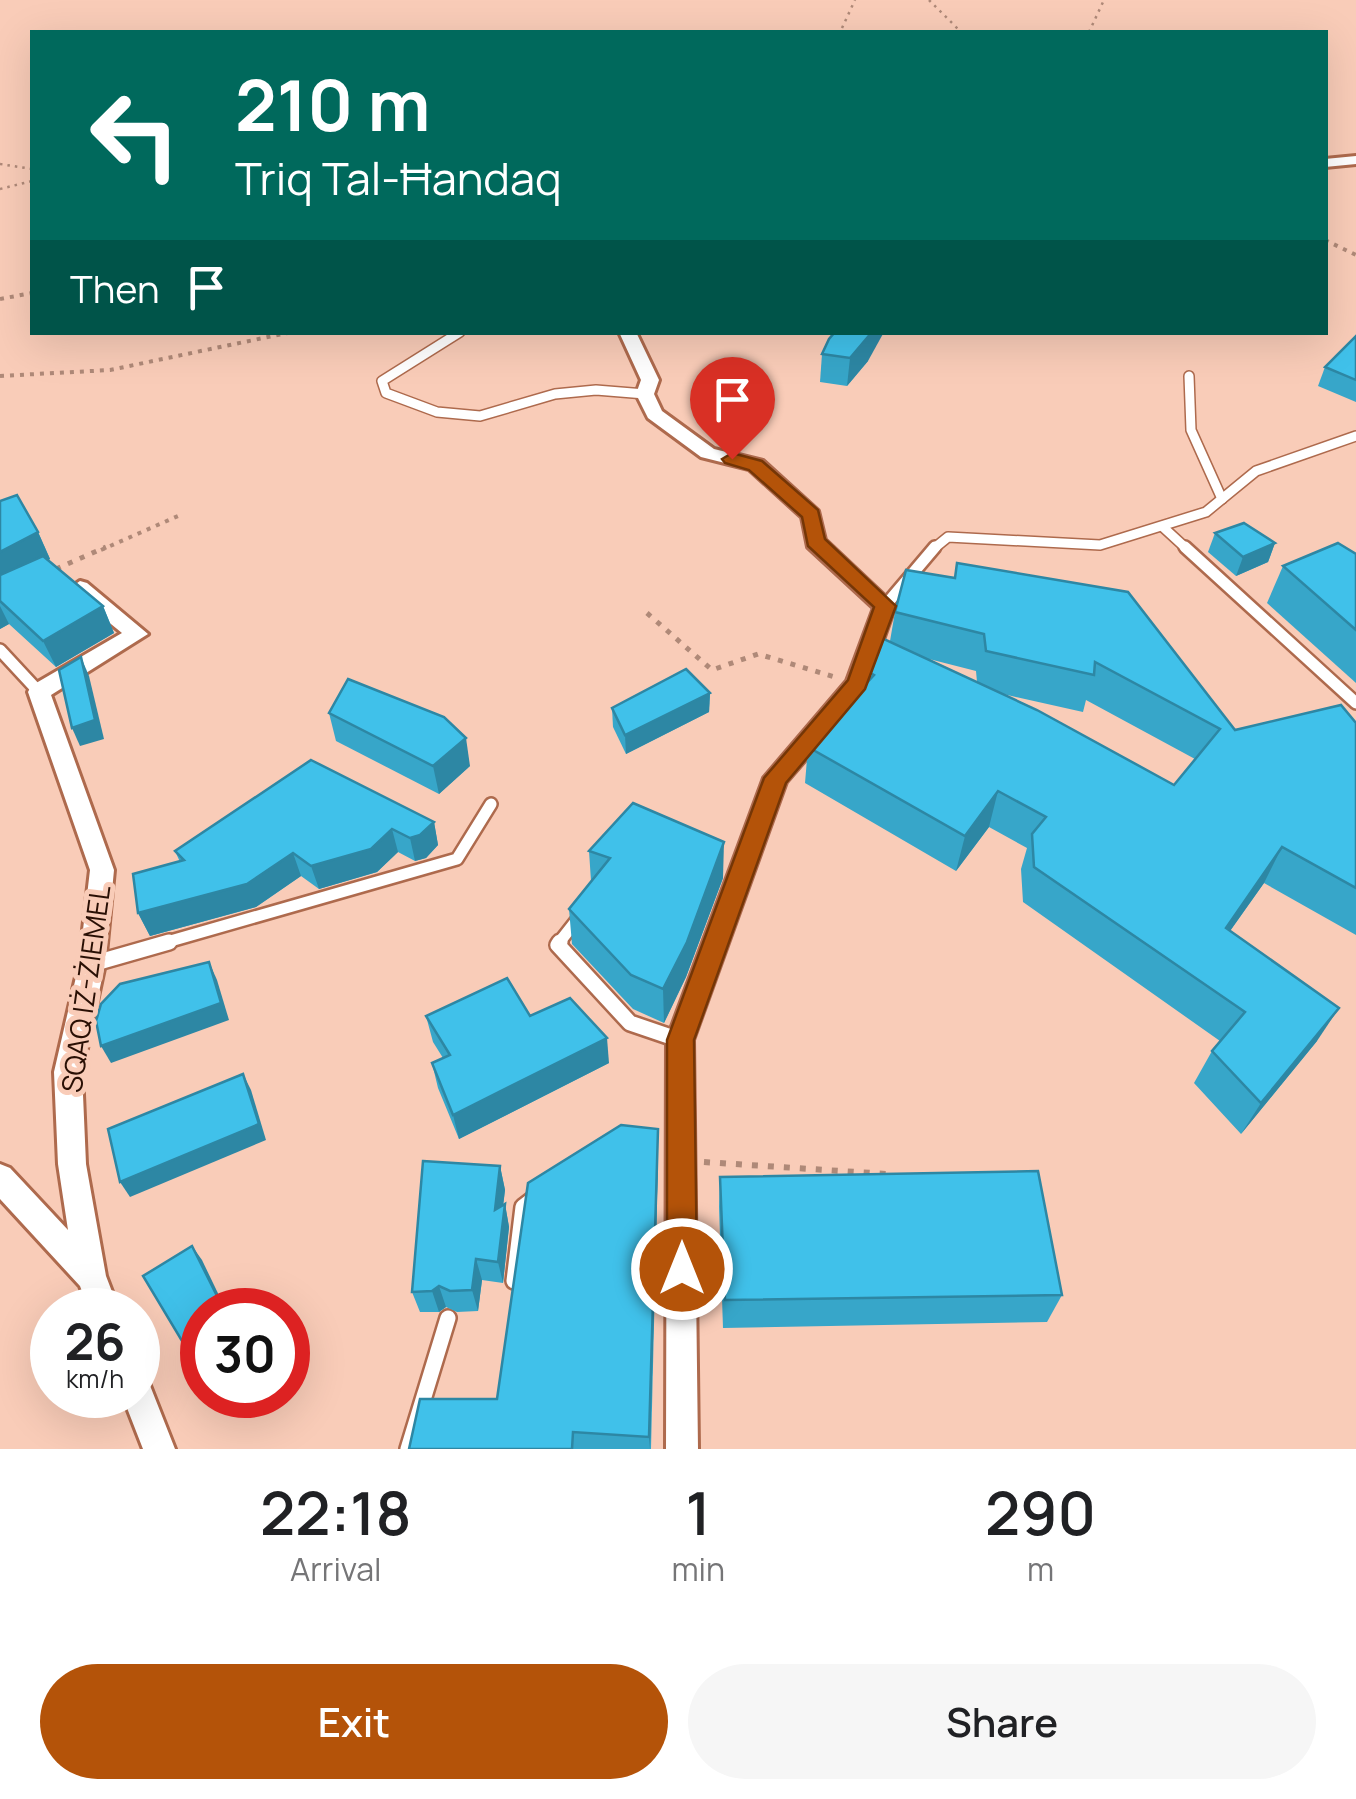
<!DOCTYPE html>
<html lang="en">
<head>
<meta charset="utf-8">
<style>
  :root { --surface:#fff; --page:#f6f6f6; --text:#202124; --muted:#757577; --accent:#b45309 }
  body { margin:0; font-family:Manrope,sans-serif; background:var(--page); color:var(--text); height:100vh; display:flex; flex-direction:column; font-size:38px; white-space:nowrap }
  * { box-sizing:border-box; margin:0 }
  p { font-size:32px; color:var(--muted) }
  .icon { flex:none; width:55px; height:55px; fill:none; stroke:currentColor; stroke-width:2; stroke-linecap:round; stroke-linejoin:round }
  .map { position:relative; height:1449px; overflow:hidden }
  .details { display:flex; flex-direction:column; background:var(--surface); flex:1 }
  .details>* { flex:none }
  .banner { position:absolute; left:30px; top:30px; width:1298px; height:305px; border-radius:0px; box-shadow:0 10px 40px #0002; background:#00695c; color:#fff; overflow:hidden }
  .speed { position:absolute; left:30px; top:1288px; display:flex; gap:20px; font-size:50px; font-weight:700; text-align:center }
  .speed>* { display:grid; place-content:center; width:130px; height:130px; border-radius:50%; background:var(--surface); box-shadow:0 10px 40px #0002; line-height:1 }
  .speed small { font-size:25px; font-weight:400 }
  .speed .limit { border:15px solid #d22; background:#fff; color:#111 }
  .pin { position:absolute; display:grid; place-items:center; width:85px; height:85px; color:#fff; margin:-102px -42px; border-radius:50% 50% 50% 0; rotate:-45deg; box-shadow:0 0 10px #0007 }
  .pin .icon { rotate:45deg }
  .me { position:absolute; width:110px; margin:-55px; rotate:0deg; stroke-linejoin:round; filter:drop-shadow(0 0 8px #0008) }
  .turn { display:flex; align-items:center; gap:35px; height:210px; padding:0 40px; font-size:45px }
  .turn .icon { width:130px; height:130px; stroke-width:2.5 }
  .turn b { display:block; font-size:70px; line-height:85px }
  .then { display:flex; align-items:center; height:95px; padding:0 40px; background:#0003; gap:20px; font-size:38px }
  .eta { display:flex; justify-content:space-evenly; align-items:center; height:170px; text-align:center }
  .eta b { font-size:60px; font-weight:600; line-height:70px }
  .primary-button { display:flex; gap:20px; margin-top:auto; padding:20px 40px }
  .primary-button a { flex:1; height:115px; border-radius:60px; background:var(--accent); color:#fff; font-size:40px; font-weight:600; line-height:115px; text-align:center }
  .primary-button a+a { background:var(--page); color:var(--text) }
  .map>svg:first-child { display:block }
</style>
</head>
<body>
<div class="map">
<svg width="1356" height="1449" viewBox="0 0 1356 1449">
  <rect width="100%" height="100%" fill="#f9ccb8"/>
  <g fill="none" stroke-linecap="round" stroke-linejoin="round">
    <g stroke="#ae6a4d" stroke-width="12">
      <g id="service-far2">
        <path d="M 460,332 L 382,381 L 386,393 L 437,412 L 480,416 L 555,394 L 596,390 L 645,394"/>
        <path d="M 1189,376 L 1191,430 L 1222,499"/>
        <path d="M 1164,528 L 1188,550"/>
        <path d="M 932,550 L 948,537 L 1100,545 L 1206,512 L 1256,471 L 1356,436"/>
      </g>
    </g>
    <g stroke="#ae6a4d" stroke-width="16">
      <g id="service-far1">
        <path d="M 1185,547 L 1356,703"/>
        <path d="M 885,606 L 935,547"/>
        <path d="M 0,650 L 39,692"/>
        <path d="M 160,944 L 457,859 L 491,804"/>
        <path d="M 558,944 L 580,916"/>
      </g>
    </g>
    <g stroke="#ae6a4d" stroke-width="20">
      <g id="service">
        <path d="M 560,942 L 558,945 L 630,1023 L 680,1040"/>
        <path d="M 92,964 L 169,942"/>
        <path d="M 514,1281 L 523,1207 L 536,1197"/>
        <path d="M 408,1449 L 448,1318"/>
      </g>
    </g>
    <g stroke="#ae6a4d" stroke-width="6">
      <g id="minor">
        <path d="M 1356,156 L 1356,164 L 1325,167 L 1325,159 Z"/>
        <path d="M 619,332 L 636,332 L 659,380 L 654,394 L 662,411 L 714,449 L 763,461 L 818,511 L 825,540 L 895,606 L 865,690 L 786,782 L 693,1040 L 698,1449 L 666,1449 L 667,1040 L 764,778 L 847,681 L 874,608 L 808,547 L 802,517 L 749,469 L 701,457 L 648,418 L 636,394 L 641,380 Z"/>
        <path d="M 80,581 L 87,583 L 148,634 L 51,695 L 114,870 L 105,964 L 82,1072 L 86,1164 L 106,1276 L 119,1310 L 89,1310 L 80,1286 L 0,1199 L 0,1164 L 10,1168 L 68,1230 L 58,1164 L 54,1072 L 79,964 L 90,870 L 28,692 L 31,686 L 122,633 L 73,593 L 70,588 Z"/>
        <path d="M 138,1378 L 149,1383 L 175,1449 L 143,1449 L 122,1395 L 138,1395 Z"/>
      </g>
    </g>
    <g stroke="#af8978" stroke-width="2.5" stroke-dasharray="2.5 5" stroke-linecap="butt">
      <path d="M 929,0 L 961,32"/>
      <path d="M 842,28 L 855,0"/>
      <path d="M 1089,32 L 1104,0"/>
      <path d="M 0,164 L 32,169"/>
      <path d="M 0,189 L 32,181"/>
    </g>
    <g stroke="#af8978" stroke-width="4" stroke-dasharray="4 6" stroke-linecap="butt">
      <path d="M 1325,240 L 1356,255"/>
      <path d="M 0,299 L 32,293"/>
      <path d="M 0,376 L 110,370 L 292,332"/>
      <path d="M 101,550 L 178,516"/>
    </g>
    <g stroke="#af8978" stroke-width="5" stroke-dasharray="5 8" stroke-linecap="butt">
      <path d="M 56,569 L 106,547"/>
      <path d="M 647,613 L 712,670 L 758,654 L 835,677"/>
    </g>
    <path stroke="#af8978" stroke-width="6" stroke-dasharray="6 10" stroke-linecap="butt" d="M 704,1162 L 887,1174"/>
    <use href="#service-far2" stroke="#fff" stroke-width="9"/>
    <use href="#service-far1" stroke="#fff" stroke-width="11"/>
    <use href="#service" stroke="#fff" stroke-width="15"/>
    <use href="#minor" fill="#fff" fill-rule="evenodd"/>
  </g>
  <g fill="#37a6c9" fill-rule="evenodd">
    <path d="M 1356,336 L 1356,402 L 1318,386 L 1325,367 Z"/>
    <path d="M 822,354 L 868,361 L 847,386 L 820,382 Z"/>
    <path d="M 0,501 L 38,532 L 50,559 L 48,560 L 103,606 L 114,633 L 56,667 L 9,624 L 0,629 Z"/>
    <path d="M 1215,533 L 1275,543 L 1268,562 L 1236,576 L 1208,552 Z"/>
    <path d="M 1356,554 L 1356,683 L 1267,603 L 1283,566 Z"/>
    <path d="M 906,570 L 1235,730 L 1356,723 L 1356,935 L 1264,883 L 1230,931 L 1317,1041 L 1241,1134 L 1194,1083 L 1212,1051 L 1220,1041 L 1023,902 L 1021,869 L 1027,848 L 989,827 L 956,871 L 805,783 L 808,747 L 859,691 L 862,668 L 890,641 L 895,612 ZM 929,659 L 976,671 L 977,682 ZM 1003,694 L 1083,712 L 1086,700 L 1195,759 L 1174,785 Z"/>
    <path d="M 710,693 L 709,712 L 626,754 L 613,727 L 612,708 Z"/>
    <path d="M 329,713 L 470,766 L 439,794 L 336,741 Z"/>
    <path d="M 434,822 L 438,845 L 426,858 L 415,861 L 398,852 L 377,872 L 319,889 L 301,876 L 256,907 L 150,936 L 138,913 L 180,862 L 175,851 Z"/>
    <path d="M 589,851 L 723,878 L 686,977 L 664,1023 L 633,1009 L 572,944 L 569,909 L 591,881 Z"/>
    <path d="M 426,1016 L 609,1063 L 459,1139 L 438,1088 L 432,1063 L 443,1058 L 433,1042 Z"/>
    <path d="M 658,1129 L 658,1160 L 651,1449 L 409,1449 L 497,1399 Z"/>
    <path d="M 500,1166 L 505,1190 L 503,1205 L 505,1204 L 509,1227 L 503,1283 L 482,1280 L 478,1311 L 457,1312 L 446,1307 L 439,1312 L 420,1312 L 412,1292 Z"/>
    <path d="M 720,1177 L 1062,1295 L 1047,1322 L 723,1328 L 719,1207 Z"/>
  </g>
  <g fill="#2d87a4">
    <path d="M 872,332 L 884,332 L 868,361 L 847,386 L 850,358 Z"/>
    <path d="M 38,532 L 50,559 L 0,586 L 0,552 Z"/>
    <path d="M 1275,543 L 1268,562 L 1236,576 L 1243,557 Z"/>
    <path d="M 0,606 L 9,624 L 0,629 Z"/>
    <path d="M 103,606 L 114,633 L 56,667 L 43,641 Z"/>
    <path d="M 81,657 L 89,676 L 104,739 L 80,746 L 72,728 Z"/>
    <path d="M 710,693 L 709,712 L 626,754 L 625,735 Z"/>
    <path d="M 466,738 L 470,766 L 439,794 L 433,766 Z"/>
    <path d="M 998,791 L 989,827 L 956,871 L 965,836 Z"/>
    <path d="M 434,822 L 438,845 L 426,858 L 415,861 L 410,838 Z"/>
    <path d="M 392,829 L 398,852 L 377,872 L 319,889 L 311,866 Z"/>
    <path d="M 724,842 L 723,878 L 686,977 L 664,1023 L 663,989 Z"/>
    <path d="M 1282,847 L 1264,883 L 1208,962 L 1226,928 Z"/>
    <path d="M 293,853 L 301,876 L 256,907 L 150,936 L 138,913 Z"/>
    <path d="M 209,962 L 217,980 L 229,1020 L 111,1063 L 101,1046 Z"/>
    <path d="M 1339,1008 L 1317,1041 L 1241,1134 L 1261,1103 Z"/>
    <path d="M 607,1038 L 609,1063 L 459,1139 L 453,1115 Z"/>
    <path d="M 243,1074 L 251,1090 L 266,1140 L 130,1197 L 120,1182 Z"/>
    <path d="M 658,1129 L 658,1160 L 650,1449 L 649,1437 Z"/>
    <path d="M 500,1166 L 505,1190 L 500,1232 L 495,1210 Z"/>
    <path d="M 505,1204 L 509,1227 L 503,1283 L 498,1262 Z"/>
    <path d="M 192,1246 L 202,1260 L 226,1310 L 224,1310 Z"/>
    <path d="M 476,1259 L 482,1280 L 478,1311 L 472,1290 Z"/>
    <path d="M 439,1286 L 446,1307 L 439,1312 L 432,1291 Z"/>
    <path d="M 202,1334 L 202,1354 L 195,1359 L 185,1346 Z"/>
  </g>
  <g fill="#40c1ea" stroke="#2d87a4" stroke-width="2.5">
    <path d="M 835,332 L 872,332 L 850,358 L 822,354 L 829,339 Z"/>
    <path d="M 1356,336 L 1356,380 L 1325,367 Z"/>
    <path d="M 17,495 L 38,532 L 0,552 L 0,501 Z"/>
    <path d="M 1244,523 L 1275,543 L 1243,557 L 1215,533 Z"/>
    <path d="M 1338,543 L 1356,554 L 1356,630 L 1283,566 Z"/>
    <path d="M 43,556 L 103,606 L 43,641 L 0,601 L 0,575 Z"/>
    <path d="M 957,563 L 1128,592 L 1235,730 L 1341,705 L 1356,723 L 1356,888 L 1282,847 L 1226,928 L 1339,1008 L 1261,1103 L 1212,1051 L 1245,1012 L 1034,867 L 1032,834 L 1046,817 L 998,791 L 965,836 L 808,747 L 874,675 L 862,668 L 884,639 L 1037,710 L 1174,785 L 1220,729 L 1095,662 L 1094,675 L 986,651 L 984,634 L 895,612 L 906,570 L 955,578 Z"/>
    <path d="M 81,657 L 95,720 L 72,728 L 59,670 Z"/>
    <path d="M 686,669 L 710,693 L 625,735 L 612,708 Z"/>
    <path d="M 348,679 L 444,717 L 466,738 L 433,766 L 329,713 Z"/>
    <path d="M 311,760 L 434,822 L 420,835 L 410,838 L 392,829 L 371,849 L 311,866 L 293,853 L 247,884 L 138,913 L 133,874 L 184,860 L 175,851 Z"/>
    <path d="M 633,803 L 724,842 L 687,942 L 663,989 L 631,975 L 569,909 L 610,858 L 589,851 Z"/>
    <path d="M 209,962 L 221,1003 L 101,1046 L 96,1021 L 101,1004 L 120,984 Z"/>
    <path d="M 507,978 L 530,1016 L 570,998 L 607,1038 L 453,1115 L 432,1063 L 450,1055 L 426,1016 Z"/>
    <path d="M 243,1074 L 259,1124 L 120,1182 L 108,1129 Z"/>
    <path d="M 621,1125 L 658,1129 L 649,1437 L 573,1432 L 572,1449 L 409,1449 L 420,1399 L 497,1399 L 528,1183 Z"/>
    <path d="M 423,1161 L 500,1166 L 495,1210 L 505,1204 L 498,1262 L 476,1259 L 472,1290 L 450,1291 L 439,1286 L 432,1291 L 412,1292 Z"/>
    <path d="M 1038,1171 L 1062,1295 L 725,1300 L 720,1177 Z"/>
    <path d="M 192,1246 L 224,1310 L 202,1310 L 202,1334 L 185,1346 L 143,1276 Z"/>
  </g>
  <path fill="#b45309" stroke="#753606" stroke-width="2.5" d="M 732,453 L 762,461 L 818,510 L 825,539 L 896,606 L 865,689 L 786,783 L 694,1040 L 697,1269 L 693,1280 L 682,1284 L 671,1280 L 667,1269 L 667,1040 L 764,778 L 848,680 L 874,607 L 808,546 L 802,517 L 749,470 L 725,463 L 722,459 Z"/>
  <g text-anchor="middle" stroke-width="10" stroke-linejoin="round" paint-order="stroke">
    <g font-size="28" fill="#290f04" stroke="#f9ccb8">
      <text transform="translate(86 989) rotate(-82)" y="10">SQAQ IŻ-ŻIEMEL</text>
    </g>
  </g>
</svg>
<div class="speed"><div>26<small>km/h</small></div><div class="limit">30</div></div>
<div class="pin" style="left:732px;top:459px;background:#d93025"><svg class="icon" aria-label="arrive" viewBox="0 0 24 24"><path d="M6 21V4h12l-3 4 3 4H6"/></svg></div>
<svg class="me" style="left:682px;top:1269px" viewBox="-20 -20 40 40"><circle r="17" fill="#b45309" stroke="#fff" stroke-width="3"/><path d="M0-11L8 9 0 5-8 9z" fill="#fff"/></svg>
<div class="banner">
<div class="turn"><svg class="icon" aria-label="left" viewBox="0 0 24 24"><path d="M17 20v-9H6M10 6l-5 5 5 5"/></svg><div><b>210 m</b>Triq Tal-Ħandaq</div></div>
<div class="then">Then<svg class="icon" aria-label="arrive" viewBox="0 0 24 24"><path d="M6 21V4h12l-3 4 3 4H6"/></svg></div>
</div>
</div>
<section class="details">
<div class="eta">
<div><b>22:18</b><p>Arrival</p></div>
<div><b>1</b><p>min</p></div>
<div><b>290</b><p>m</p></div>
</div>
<div class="primary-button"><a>Exit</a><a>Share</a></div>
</section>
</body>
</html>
